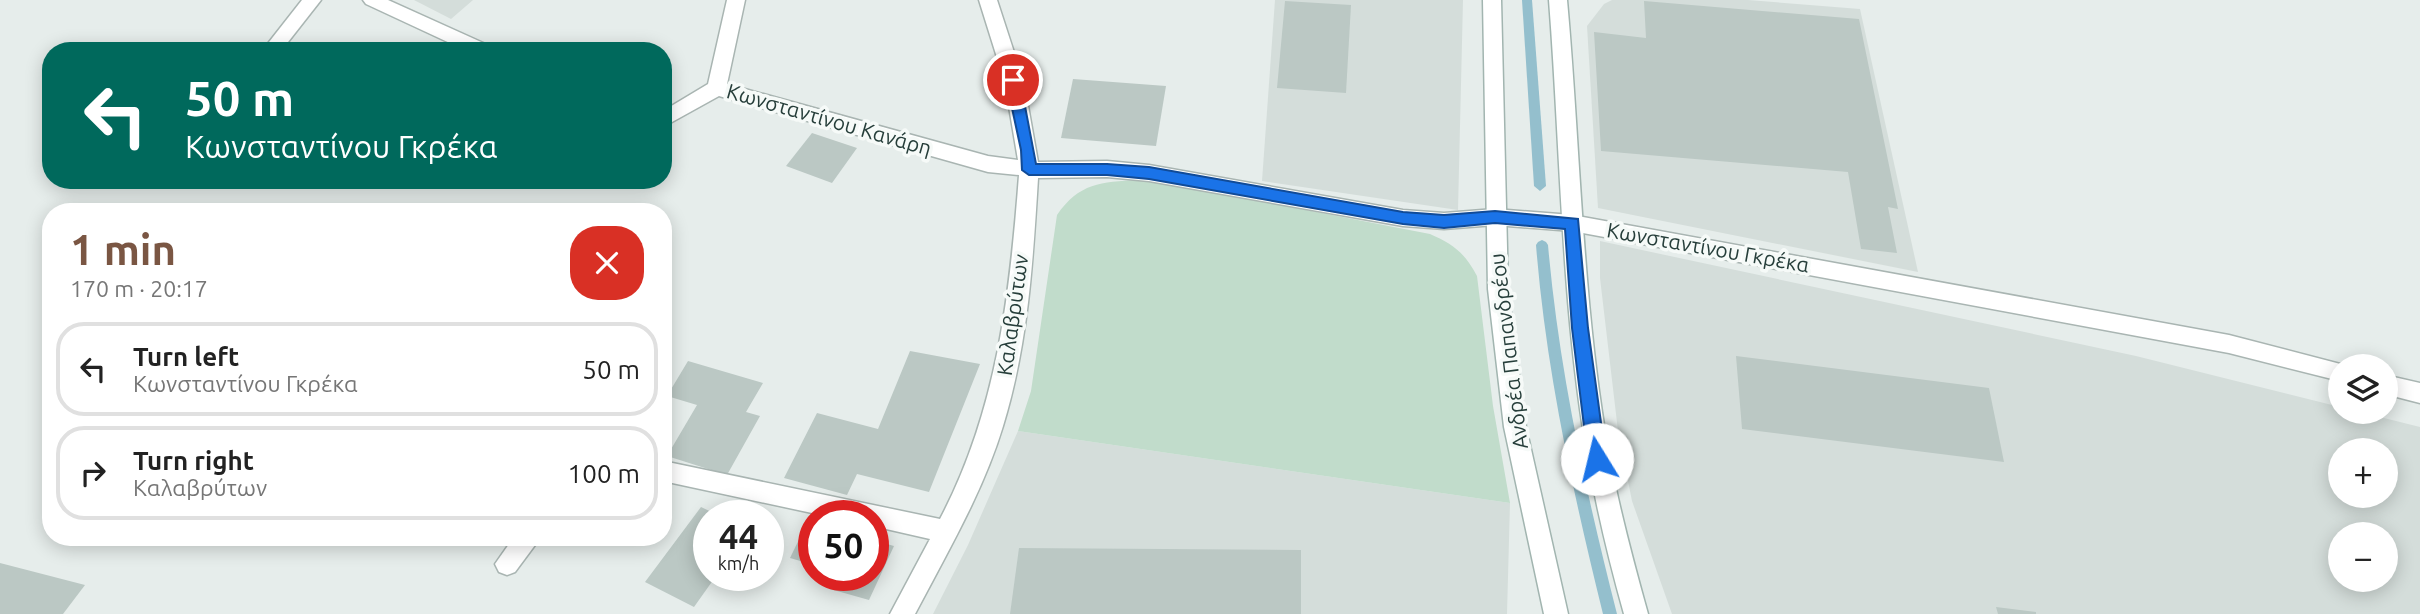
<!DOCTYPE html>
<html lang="en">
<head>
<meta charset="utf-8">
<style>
  :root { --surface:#fff; --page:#f2f2f2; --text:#222; --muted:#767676; --line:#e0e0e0; --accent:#7a5643 }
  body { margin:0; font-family:Ubuntu,sans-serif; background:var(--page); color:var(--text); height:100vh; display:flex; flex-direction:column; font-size:26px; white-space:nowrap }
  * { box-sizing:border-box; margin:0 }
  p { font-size:23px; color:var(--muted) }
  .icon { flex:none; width:38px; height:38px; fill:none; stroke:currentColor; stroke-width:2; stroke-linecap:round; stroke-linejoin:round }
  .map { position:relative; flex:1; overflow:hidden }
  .panel { position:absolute; left:42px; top:203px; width:630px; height:343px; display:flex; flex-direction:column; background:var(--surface); border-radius:28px; box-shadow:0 4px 18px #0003 }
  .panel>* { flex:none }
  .banner { position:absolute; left:42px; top:42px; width:630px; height:147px; border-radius:28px; box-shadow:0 4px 18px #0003; background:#00695c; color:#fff; overflow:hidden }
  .controls { position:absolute; left:2328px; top:354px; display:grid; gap:14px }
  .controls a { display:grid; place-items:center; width:70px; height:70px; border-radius:50%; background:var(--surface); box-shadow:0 4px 18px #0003; font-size:35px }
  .speed { position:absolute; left:693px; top:500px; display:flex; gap:14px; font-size:35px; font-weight:700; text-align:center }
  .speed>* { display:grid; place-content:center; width:91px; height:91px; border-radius:50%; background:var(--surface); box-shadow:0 4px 18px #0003; line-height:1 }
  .speed small { font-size:18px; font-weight:400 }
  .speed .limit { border:10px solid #d22; background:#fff; color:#111 }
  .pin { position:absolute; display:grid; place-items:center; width:60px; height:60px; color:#fff; margin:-30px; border:4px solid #fff; border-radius:50%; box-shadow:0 2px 7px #0007 }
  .me { position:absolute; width:77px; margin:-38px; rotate:351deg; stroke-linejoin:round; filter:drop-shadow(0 0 5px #0008) }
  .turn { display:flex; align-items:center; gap:24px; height:147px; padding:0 28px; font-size:32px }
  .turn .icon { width:91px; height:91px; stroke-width:2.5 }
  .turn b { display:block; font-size:49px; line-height:60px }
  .round { display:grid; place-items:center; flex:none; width:74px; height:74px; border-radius:28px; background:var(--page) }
  .headline { display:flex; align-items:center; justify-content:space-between; height:119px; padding:0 28px }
  h1 { font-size:42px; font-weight:600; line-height:52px; color:var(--accent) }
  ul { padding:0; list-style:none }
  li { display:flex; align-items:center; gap:21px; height:94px; margin:0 14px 10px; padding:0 14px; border:4px solid var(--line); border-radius:28px }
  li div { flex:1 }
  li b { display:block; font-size:26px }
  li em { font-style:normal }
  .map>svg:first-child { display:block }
</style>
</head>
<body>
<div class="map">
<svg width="2420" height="614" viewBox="0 0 2420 614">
  <rect width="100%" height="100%" fill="#e6edeb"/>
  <g fill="#d4ddda" fill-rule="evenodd">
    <path d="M 414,0 L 473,0 L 451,19 Z"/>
    <path d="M 1275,0 L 1463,0 L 1458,210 L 1262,181 Z"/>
    <path d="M 1612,0 L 1748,0 L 1860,9 L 1918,272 L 1598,208 L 1587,26 L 1604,4 Z"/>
    <path d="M 1600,241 L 2136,356 L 2340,407 L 2340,411 L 2356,411 L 2420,427 L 2420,614 L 1672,614 L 1632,501 L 1618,431 L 1600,278 ZM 2340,450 L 2385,450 L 2385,495 L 2340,495 ZM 2340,534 L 2385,534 L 2385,579 L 2340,579 Z"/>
    <path d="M 1018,431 L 1510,503 L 1507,614 L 933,614 L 968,545 Z"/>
  </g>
  <path fill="#c1dccb" d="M 1138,180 L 1162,182 L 1430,234 C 1453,244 1465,253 1477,276 L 1493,406 L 1510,503 L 1018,431 L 1031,391 L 1057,215 C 1079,183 1101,182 1138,180 Z"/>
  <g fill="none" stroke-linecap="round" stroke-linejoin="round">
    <g fill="#94bfcd" fill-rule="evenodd">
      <path d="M 1522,0 L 1532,0 L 1546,186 L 1540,191 L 1534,186 Z"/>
      <path d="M 1542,240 L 1546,242 L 1548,245 C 1559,371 1586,492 1617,614 L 1603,614 C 1573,492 1546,371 1536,245 L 1538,242 Z"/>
    </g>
  </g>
  <g fill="#bbc8c4">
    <path d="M 1285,1 L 1351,5 L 1346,93 L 1277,88 Z"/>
    <path d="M 1644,1 L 1859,19 L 1898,209 L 1888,207 L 1897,253 L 1861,249 L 1848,172 L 1601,151 L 1594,32 L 1646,38 Z"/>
    <path d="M 1073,79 L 1166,86 L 1156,146 L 1061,138 Z"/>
    <path d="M 812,133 L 857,148 L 832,183 L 786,166 Z"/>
    <path d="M 910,351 L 980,364 L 929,492 L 857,474 L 847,495 L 784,478 L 817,413 L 878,429 Z"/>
    <path d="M 1736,356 L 1989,388 L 2004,462 L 1742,429 Z"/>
    <path d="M 688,361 L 763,383 L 746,412 L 760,416 L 727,475 L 667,456 L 697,405 L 667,396 Z"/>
    <path d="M 701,507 L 720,516 L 709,516 L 709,576 L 716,576 L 694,607 L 645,582 Z"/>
    <path d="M 808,521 L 814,522 L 814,565 L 790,558 Z"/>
    <path d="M 873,540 L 894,546 L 869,600 L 830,589 L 837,576 L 873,576 Z"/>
    <path d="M 1019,548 L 1301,550 L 1301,614 L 1010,614 Z"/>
    <path d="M 0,563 L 85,585 L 63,614 L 0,614 Z"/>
    <path d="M 1996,607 L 2036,612 L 2036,614 L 1998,614 Z"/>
  </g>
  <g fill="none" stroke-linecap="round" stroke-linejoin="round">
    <g stroke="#a9b5b2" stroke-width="3">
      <g id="street">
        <path d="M 302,0 L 321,0 L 281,51 L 262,51 Z"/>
        <path d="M 363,0 L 388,0 L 490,46 L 493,51 L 467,51 L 366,4 Z"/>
        <path d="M 727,0 L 745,0 L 727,84 L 988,156 L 1018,160 L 1005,83 L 979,0 L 997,0 L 1024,83 L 1038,162 L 1107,161 L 1149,165 L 1403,210 L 1444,213 L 1495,209 L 1572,215 L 2229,335 L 2348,366 L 2340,366 L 2340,381 L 2229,353 L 1572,231 L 1495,225 L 1444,229 L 1403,226 L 1149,181 L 1107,177 L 1038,178 C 1033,261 1028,345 1003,426 C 983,492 947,553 915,614 L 890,614 L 930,539 L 873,526 L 873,516 L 826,516 L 663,481 L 663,461 L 940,519 C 997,411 1010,295 1019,175 L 988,172 L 719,96 L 663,127 L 663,111 L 708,84 Z"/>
        <path d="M 2385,375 L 2420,383 L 2420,403 L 2385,394 Z"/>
        <path d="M 514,537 L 541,537 L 515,572 L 507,575 L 499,572 L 495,564 Z"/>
      </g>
    </g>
    <g stroke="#a2b5b0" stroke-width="3">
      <g id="secondary">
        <path d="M 1483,0 L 1501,0 L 1508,289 L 1526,427 L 1568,614 L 1544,614 L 1504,427 L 1488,289 Z"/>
        <path d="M 1549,0 L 1567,0 C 1581,154 1582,312 1611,465 C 1621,515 1634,564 1648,614 L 1624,614 C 1610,564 1598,515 1589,465 C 1561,312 1561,154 1549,0 Z"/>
      </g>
    </g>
    <use href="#street" fill="#fff" fill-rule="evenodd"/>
    <use href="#secondary" fill="#fff" fill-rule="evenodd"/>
  </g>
  <path fill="#1a73e8" stroke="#114b97" stroke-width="2" d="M 1013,74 L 1020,80 L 1036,164 L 1107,164 L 1149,167 L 1403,212 L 1444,215 L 1495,211 L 1578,219 L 1588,328 L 1606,459 L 1603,464 L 1597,467 L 1591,464 L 1588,459 L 1572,328 L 1565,229 L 1495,223 L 1444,228 L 1403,224 L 1149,179 L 1107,175 L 1029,175 L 1022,170 L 1021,150 L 1006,80 Z"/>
  <g text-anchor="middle" stroke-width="7" stroke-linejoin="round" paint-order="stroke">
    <g font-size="21" fill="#263e3a" stroke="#f6faf8">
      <text transform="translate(829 120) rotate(16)" y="7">Κωνσταντίνου Κανάρη</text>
      <text transform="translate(1708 248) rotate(10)" y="7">Κωνσταντίνου Γκρέκα</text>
      <text transform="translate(1013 315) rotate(-82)" y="7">Καλαβρύτων</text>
      <text transform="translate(1509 351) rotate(-97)" y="7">Ανδρέα Παπανδρέου</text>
    </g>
  </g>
</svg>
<div class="controls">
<a><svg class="icon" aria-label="layers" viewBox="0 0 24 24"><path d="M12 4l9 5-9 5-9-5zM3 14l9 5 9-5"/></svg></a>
<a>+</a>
<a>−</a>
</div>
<div class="speed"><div>44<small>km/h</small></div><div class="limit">50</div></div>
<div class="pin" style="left:1013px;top:80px;background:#d93025"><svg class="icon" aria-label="arrive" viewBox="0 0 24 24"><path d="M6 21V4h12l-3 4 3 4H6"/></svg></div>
<svg class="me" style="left:1597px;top:459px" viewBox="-20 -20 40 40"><circle r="19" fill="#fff"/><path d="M0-13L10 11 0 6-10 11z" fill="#1a73e8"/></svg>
<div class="banner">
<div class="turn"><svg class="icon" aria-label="left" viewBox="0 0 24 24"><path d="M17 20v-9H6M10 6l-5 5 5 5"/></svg><div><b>50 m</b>Κωνσταντίνου Γκρέκα</div></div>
</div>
<section class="panel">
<div class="headline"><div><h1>1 min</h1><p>170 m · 20:17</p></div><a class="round" style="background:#d93025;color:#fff"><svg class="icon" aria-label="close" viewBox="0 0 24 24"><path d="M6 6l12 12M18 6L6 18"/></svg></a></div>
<ul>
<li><svg class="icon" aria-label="left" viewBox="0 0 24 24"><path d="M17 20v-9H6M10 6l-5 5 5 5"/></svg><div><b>Turn left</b><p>Κωνσταντίνου Γκρέκα</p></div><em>50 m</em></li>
<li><svg class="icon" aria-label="right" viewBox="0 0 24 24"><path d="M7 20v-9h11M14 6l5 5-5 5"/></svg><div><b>Turn right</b><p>Καλαβρύτων</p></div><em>100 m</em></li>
</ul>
</section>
</div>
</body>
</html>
